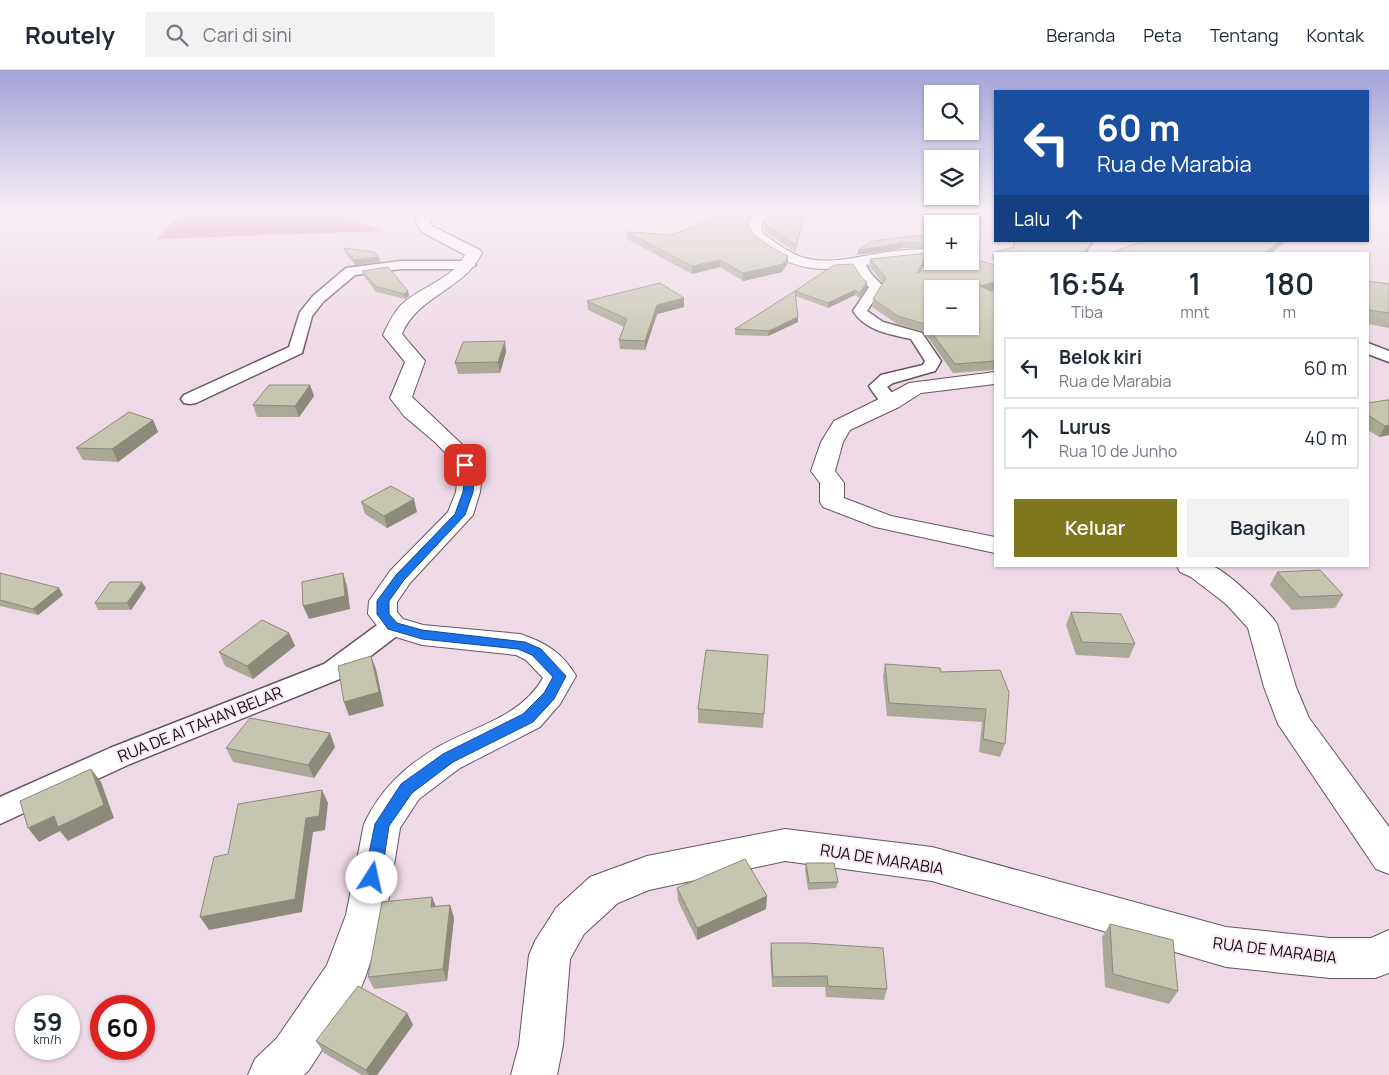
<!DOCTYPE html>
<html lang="id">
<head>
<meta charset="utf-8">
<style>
  :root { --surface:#fff; --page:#f2f2f3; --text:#1f2937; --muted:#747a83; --line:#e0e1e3; --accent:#7d781d }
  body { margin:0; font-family:Manrope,sans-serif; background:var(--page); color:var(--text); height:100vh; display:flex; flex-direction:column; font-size:19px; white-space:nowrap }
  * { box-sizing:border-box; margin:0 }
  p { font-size:16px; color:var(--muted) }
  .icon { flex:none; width:28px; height:28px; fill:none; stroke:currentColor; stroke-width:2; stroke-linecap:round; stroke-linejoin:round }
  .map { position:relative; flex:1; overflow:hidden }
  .drawer { position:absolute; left:994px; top:182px; width:375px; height:315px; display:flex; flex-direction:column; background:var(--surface); border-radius:0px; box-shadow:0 1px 4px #0004 }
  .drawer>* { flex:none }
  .hud { position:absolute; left:994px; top:20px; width:375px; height:152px; border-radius:0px; box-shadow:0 1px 4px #0004; background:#1a4fa0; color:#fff; overflow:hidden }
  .buttons { position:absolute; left:924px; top:15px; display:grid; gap:10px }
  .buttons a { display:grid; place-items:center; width:55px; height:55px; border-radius:0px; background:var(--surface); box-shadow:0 1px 4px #0004; font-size:25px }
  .speed { position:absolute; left:15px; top:925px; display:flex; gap:10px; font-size:25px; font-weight:700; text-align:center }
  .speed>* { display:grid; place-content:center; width:65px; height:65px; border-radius:50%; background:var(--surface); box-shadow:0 1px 4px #0004; line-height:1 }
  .speed small { font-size:12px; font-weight:400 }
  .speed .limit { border:8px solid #d22; background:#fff; color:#111 }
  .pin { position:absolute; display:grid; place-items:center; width:42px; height:42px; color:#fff; margin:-21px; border-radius:10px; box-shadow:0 2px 8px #0006 }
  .me { position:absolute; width:55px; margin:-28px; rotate:10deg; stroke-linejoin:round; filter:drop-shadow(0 0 4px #0008) }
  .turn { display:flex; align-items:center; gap:18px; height:105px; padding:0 20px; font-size:22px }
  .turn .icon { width:65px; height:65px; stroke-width:2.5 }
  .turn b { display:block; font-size:35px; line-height:42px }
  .then { display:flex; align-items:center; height:48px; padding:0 20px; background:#0003; gap:10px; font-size:19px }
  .eta { display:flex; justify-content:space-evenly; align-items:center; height:85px; text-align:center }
  .eta b { font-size:30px; font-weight:600; line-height:35px }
  .action { display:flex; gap:10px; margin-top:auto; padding:10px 20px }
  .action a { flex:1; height:58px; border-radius:0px; background:var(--accent); color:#fff; font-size:20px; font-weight:600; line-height:58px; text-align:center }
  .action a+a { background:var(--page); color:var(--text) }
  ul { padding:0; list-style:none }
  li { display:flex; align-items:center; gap:15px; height:62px; margin:0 10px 8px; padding:0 10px; border:2px solid var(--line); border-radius:0px }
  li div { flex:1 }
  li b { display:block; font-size:19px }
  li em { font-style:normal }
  header { display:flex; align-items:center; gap:30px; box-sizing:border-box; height:70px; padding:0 25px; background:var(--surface); border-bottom:1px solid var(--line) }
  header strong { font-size:24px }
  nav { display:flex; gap:28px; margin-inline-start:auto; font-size:18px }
  .search { width:350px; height:45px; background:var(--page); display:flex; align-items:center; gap:12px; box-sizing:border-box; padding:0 18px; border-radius:0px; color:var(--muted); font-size:19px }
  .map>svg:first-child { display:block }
</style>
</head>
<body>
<header>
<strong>Routely</strong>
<div class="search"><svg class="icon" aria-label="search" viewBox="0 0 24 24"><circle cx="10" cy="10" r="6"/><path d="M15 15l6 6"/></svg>Cari di sini</div>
<nav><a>Beranda</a><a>Peta</a><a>Tentang</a><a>Kontak</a></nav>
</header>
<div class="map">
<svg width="1389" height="1005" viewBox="0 0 1389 1005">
  <rect width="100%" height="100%" fill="#eed9e6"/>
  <path fill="#df8dc4" d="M 184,142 L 332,142 L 384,161 L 156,169 Z"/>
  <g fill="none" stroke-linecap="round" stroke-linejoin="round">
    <g stroke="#675560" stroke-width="3">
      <g id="street">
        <path d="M 857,188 L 862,189 L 872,205 L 883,216 L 867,241 L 883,252 L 922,263 L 941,291 L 935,301 L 893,313 L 887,317 L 900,332 L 897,336 C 883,339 876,327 869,316 L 881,305 L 923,295 L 925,291 L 911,269 C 889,264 866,261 853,241 L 869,217 L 862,211 L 850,192 Z"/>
        <path d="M 401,191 L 469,191 L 476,195 L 469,199 L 401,199 L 355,205 L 323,232 L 312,246 L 302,283 L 196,333 L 190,334 L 184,333 L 181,329 L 184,325 L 289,277 L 300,242 L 313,226 L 346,198 Z"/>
        <path d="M 1368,273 L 1389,281 L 1389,292 L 1368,284 Z"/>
        <path d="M 393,548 L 402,550 L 405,556 L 402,562 L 342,608 L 130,694 L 0,754 L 0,727 L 110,678 L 324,594 L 384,550 Z"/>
      </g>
    </g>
    <g stroke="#675560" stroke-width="2">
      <g id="primary">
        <path d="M 422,142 L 436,142 L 429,151 L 432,156 L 480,180 L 482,183 C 464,220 417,226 402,264 L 425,291 L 412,327 L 469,381 L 482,404 L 480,422 L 473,445 L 410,513 L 397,532 L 397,542 L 403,549 L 423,555 L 520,564 C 545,572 563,583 576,606 L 560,634 L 540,657 L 460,698 L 419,729 L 400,758 L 386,845 L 365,908 L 359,923 L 309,1000 L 304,1005 L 248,1005 L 255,989 L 277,968 L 327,895 L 346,845 L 364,754 C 380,720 404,697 436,678 C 474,656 520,648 543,608 L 526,590 L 516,585 L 422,575 L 383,563 L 368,544 L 369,531 L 390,501 L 448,442 L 456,422 L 458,404 L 451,389 L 436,373 L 404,346 L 390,328 L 405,292 L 383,265 C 388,254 393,244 401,235 C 420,217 453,209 465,185 L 422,162 L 415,151 Z"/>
        <path d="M 755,142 L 769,142 C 764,149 758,157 765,165 C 778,174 790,184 805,188 C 831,195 860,186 886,182 C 901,180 916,179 932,179 L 932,189 C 917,189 902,189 886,192 C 833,199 805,209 758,174 C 745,164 746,155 755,142 Z"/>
        <path d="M 995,302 L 995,314 L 921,323 L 899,337 L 850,360 L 843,372 L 835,401 L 844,413 L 844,428 L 891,446 L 995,467 L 995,483 L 875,457 L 823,437 L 820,432 L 820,413 L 811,401 L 821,372 L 834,351 L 883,327 L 909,313 Z"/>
        <path d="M 1177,496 C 1187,496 1202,493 1212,496 C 1226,500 1269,541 1277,554 L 1296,617 L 1309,648 L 1389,757 L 1389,804 L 1376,799 L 1278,654 L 1264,617 L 1248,558 L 1226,534 L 1191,507 L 1180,502 Z"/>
        <path d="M 785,759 L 932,777 L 1226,857 L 1330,868 L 1371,868 L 1389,860 L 1389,903 L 1375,908 L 1330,908 L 1226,897 L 932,811 L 785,791 L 649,820 L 618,833 L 584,864 L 570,889 L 563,975 L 557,1005 L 511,1005 L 519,975 L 529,885 L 535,871 L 556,838 L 590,807 L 647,786 Z"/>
      </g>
    </g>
    <use href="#street" fill="#fff" fill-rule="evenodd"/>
    <use href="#primary" fill="#fff" fill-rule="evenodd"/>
  </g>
  <g fill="#aaa997">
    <path d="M 728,142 L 754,142 L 748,151 L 748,156 L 753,164 L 788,193 L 782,202 L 743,211 L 720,197 L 692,204 L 627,169 L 627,162 L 672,165 L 728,143 Z"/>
    <path d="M 806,142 L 795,182 L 765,161 L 765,147 Z"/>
    <path d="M 932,164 L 932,178 L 903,178 L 857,185 Z"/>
    <path d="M 1013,171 L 1095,171 L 1086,184 L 995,184 L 995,191 L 992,189 L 994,182 L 1013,177 Z"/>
    <path d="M 344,178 L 379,187 L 380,192 L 355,195 L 345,183 Z"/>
    <path d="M 928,183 L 927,191 L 921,201 L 990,221 L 995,224 L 995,300 L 953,303 L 924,262 L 897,254 L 872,237 L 873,229 L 883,213 L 869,196 L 870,189 Z"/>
    <path d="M 362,201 L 408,221 L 409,226 L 405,229 L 376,222 L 364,206 Z"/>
    <path d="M 1368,211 L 1389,214 L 1389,258 L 1368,254 Z"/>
    <path d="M 867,217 L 859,228 L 855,225 L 828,238 L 796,226 L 798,252 L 768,266 L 735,265 L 735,259 L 795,221 Z"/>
    <path d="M 587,231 L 684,237 L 657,244 L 645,280 L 620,279 L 619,270 L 624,257 L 588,240 Z"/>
    <path d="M 506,282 L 500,303 L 458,304 L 455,293 Z"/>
    <path d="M 310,315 L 314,326 L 299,347 L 257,347 L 253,335 Z"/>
    <path d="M 1389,330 L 1389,365 L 1379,367 L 1368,360 L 1368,333 Z"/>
    <path d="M 153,350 L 158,362 L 118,392 L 83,390 L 76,378 Z"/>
    <path d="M 361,432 L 417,442 L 387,458 L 365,444 Z"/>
    <path d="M 1277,502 L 1343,525 L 1335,538 L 1292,540 L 1270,515 Z"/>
    <path d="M 0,503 L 63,525 L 38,545 L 0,536 Z"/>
    <path d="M 146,518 L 131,540 L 98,540 L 95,533 Z"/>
    <path d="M 1071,542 L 1135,574 L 1129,588 L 1076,585 L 1066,555 Z"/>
    <path d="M 289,563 L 295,576 L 253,609 L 225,596 L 219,582 Z"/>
    <path d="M 885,594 L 941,602 L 1000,600 L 1005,674 L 1000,687 L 979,682 L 982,652 L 887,646 L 883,607 Z"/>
    <path d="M 698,639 L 764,644 L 763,658 L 698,653 Z"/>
    <path d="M 335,677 L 314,708 L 233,692 L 226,678 Z"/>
    <path d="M 806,793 L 838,812 L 836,818 L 808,820 L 805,800 Z"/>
    <path d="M 677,818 L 766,839 L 697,870 L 678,831 Z"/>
    <path d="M 432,827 L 436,836 L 450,835 L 454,848 L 447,911 L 374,919 L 368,907 Z"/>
    <path d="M 1110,854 L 1178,921 L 1169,934 L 1105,917 L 1102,867 Z"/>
    <path d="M 771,873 L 887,919 L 884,930 L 826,927 L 825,917 L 772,917 L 770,884 Z"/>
    <path d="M 407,943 L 413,955 L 377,1005 L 362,1005 L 324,983 L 316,971 Z"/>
  </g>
  <g fill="#8b8a7b">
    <path d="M 750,142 L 754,142 L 748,151 L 748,143 Z"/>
    <path d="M 805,142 L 806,142 L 795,182 L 796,175 Z"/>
    <path d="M 1092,171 L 1095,171 L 1086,184 L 1083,184 Z"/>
    <path d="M 1280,171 L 1287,171 L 1270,184 L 1263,184 Z"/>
    <path d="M 903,173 L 903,178 L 857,185 L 858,180 Z"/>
    <path d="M 928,183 L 927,191 L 915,211 L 917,203 Z"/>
    <path d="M 788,186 L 788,193 L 782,202 L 743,211 L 743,203 Z"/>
    <path d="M 379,187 L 380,192 L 355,195 L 354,190 Z"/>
    <path d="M 720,190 L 720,197 L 692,204 L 692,196 Z"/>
    <path d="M 867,212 L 867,217 L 859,228 L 860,223 Z"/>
    <path d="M 995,212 L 995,220 L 978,224 L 980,216 Z"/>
    <path d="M 855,220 L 855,225 L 828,238 L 828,233 Z"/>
    <path d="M 408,221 L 409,226 L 405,229 L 404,224 Z"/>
    <path d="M 684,228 L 684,237 L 657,244 L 645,280 L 645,271 L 657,235 Z"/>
    <path d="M 798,247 L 798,252 L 768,266 L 769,261 Z"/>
    <path d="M 505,271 L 506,282 L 500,303 L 498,292 Z"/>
    <path d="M 310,315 L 314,326 L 299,347 L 295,336 Z"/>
    <path d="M 153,350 L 158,362 L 118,392 L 112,379 Z"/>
    <path d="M 1389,355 L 1389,365 L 1379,367 L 1385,356 Z"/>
    <path d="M 414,429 L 417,442 L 387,458 L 384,446 Z"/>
    <path d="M 343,503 L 347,516 L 350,539 L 309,549 L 303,536 Z"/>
    <path d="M 142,512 L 146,518 L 131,540 L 127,533 Z"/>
    <path d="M 59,518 L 63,525 L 38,545 L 33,539 Z"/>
    <path d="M 289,563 L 295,576 L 253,609 L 247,596 Z"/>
    <path d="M 371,586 L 376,599 L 384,636 L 349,646 L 344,632 Z"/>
    <path d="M 330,663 L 335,677 L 314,708 L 308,695 Z"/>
    <path d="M 91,699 L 101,712 L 114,748 L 68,771 L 60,761 L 39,772 L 28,758 L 54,746 Z"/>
    <path d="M 322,720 L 328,733 L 325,760 L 313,762 L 302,842 L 209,860 L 200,847 Z"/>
    <path d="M 767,826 L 766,839 L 697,870 L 697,858 Z"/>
    <path d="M 432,827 L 437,840 L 431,837 Z"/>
    <path d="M 450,835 L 454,848 L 447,911 L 443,899 Z"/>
    <path d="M 407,943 L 413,955 L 377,1005 L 369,1005 L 366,1000 Z"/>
  </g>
  <g fill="#c6c5b0" stroke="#8b8a7b" fill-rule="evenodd">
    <path d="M 728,142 L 750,142 L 748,143 L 747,156 L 753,164 L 774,179 L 788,186 L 783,194 L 743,203 L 720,190 L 692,196 L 627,162 L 672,165 L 728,143 Z"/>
    <path d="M 767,142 L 805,142 L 796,175 L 765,154 L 765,147 Z"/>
    <path d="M 932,164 L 932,172 L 903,173 L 858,180 L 873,171 Z"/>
    <path d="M 1014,171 L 1092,171 L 1083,184 L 997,184 L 994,182 L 1014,177 Z"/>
    <path d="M 1144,171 L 1280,171 L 1263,184 L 1107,184 Z"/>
    <path d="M 344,178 L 374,182 L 379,187 L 354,190 Z"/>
    <path d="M 928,183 L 917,203 L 950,191 L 970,191 L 970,188 L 995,195 L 995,212 L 980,216 L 995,223 L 995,291 L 955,294 L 925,254 L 898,246 L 873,229 L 886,208 L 870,189 ZM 932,219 L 970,219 L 970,256 L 932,256 Z"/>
    <path d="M 853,194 L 861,207 L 867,212 L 860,223 L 855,220 L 828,233 L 795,221 L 834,195 Z"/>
    <path d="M 388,197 L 408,221 L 404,224 L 375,216 L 362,201 Z"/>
    <path d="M 1368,211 L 1389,214 L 1389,243 L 1369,240 L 1368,230 Z"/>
    <path d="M 660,213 L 684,228 L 657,235 L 645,271 L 619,270 L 627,249 L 587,231 Z"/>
    <path d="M 795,221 L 798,247 L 769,261 L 735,259 Z"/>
    <path d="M 505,271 L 498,292 L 455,293 L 463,272 Z"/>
    <path d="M 269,315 L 310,315 L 295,336 L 253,335 Z"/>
    <path d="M 1387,330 L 1389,330 L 1389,355 L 1385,356 L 1368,345 L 1368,333 Z"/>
    <path d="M 129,342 L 153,350 L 112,379 L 76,378 Z"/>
    <path d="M 391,416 L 414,429 L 384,446 L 361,432 Z"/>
    <path d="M 1320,500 L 1343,525 L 1300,527 L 1277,502 Z"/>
    <path d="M 0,503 L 59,518 L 33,539 L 0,530 Z"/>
    <path d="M 343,503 L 345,526 L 303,536 L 302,512 Z"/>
    <path d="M 110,512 L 142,512 L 127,533 L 95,533 Z"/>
    <path d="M 1071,542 L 1121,544 L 1135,574 L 1082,572 Z"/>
    <path d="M 262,550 L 289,563 L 247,596 L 219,582 Z"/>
    <path d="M 706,580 L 768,585 L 764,644 L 698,639 Z"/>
    <path d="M 371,586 L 379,622 L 344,632 L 338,596 Z"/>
    <path d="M 885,594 L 940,598 L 941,602 L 1000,600 L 1009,622 L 1005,674 L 983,669 L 986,639 L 889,633 Z"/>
    <path d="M 250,648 L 330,663 L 308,695 L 226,678 Z"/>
    <path d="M 91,699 L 104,735 L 58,757 L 54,746 L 28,758 L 20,731 Z"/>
    <path d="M 322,720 L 319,746 L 306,748 L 295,829 L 200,847 L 214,787 L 228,784 L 238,734 Z"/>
    <path d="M 745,789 L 767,826 L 697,858 L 677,818 Z"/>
    <path d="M 806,793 L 834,793 L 838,812 L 809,813 Z"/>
    <path d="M 432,827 L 431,837 L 450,835 L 443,899 L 368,907 L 382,832 Z"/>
    <path d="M 1110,854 L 1173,870 L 1178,921 L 1113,904 Z"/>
    <path d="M 771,873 L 806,873 L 883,878 L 887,919 L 828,916 L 827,906 L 773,907 Z"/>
    <path d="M 358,916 L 407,943 L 366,1000 L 316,971 Z"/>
  </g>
  <linearGradient id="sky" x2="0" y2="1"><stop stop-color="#a3a3d8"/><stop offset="0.5" stop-color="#f7eef4"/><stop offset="1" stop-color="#f7eef4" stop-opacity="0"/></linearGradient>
  <rect width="1389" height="282" fill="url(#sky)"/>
  <path fill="#1a73e8" stroke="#114b97" d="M 465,392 L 469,393 L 475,404 L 473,422 L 465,445 L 404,510 L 389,531 L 389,544 L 397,553 L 422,560 L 525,572 L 541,579 L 566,606 L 554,629 L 533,652 L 453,692 L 412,723 L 389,756 L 381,808 L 378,813 L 372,816 L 367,813 L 364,808 L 375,754 L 401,714 L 443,684 L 523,644 L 544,623 L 553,607 L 532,585 L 518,579 L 422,569 L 388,559 L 377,544 L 377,531 L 396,505 L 455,444 L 463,422 L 465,404 L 460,395 Z"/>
  <g text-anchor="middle" stroke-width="4" stroke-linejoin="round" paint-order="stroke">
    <g font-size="16" fill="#140d11" stroke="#fbe6f3">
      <text transform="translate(200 654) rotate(-22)" y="6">RUA DE AI TAHAN BELAR</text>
      <text transform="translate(882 789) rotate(9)" y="6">RUA DE MARABIA</text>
      <text transform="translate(1275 880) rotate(7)" y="6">RUA DE MARABIA</text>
    </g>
  </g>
</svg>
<div class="buttons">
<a><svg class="icon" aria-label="search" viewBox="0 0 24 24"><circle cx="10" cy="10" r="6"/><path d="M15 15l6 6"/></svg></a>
<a><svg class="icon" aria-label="layers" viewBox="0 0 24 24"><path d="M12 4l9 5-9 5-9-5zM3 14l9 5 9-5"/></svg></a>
<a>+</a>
<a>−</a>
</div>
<div class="speed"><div>59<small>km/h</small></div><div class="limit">60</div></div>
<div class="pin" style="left:465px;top:395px;background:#d93025"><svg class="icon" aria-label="arrive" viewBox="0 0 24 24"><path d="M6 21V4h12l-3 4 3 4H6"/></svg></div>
<svg class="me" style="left:372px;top:808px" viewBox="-20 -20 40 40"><circle r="19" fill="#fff"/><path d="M0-13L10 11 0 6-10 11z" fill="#1a73e8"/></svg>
<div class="hud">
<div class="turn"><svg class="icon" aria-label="left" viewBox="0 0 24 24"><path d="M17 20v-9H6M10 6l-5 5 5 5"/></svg><div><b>60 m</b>Rua de Marabia</div></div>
<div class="then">Lalu<svg class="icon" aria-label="ahead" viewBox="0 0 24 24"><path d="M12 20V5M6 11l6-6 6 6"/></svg></div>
</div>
<section class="drawer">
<div class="eta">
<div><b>16:54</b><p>Tiba</p></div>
<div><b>1</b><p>mnt</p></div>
<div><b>180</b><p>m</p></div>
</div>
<ul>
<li><svg class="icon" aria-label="left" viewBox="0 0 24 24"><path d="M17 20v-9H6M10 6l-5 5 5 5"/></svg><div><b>Belok kiri</b><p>Rua de Marabia</p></div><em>60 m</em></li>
<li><svg class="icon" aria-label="ahead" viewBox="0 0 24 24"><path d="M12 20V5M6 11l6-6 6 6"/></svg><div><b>Lurus</b><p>Rua 10 de Junho</p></div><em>40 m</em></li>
</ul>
<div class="action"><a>Keluar</a><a>Bagikan</a></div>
</section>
</div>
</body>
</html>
